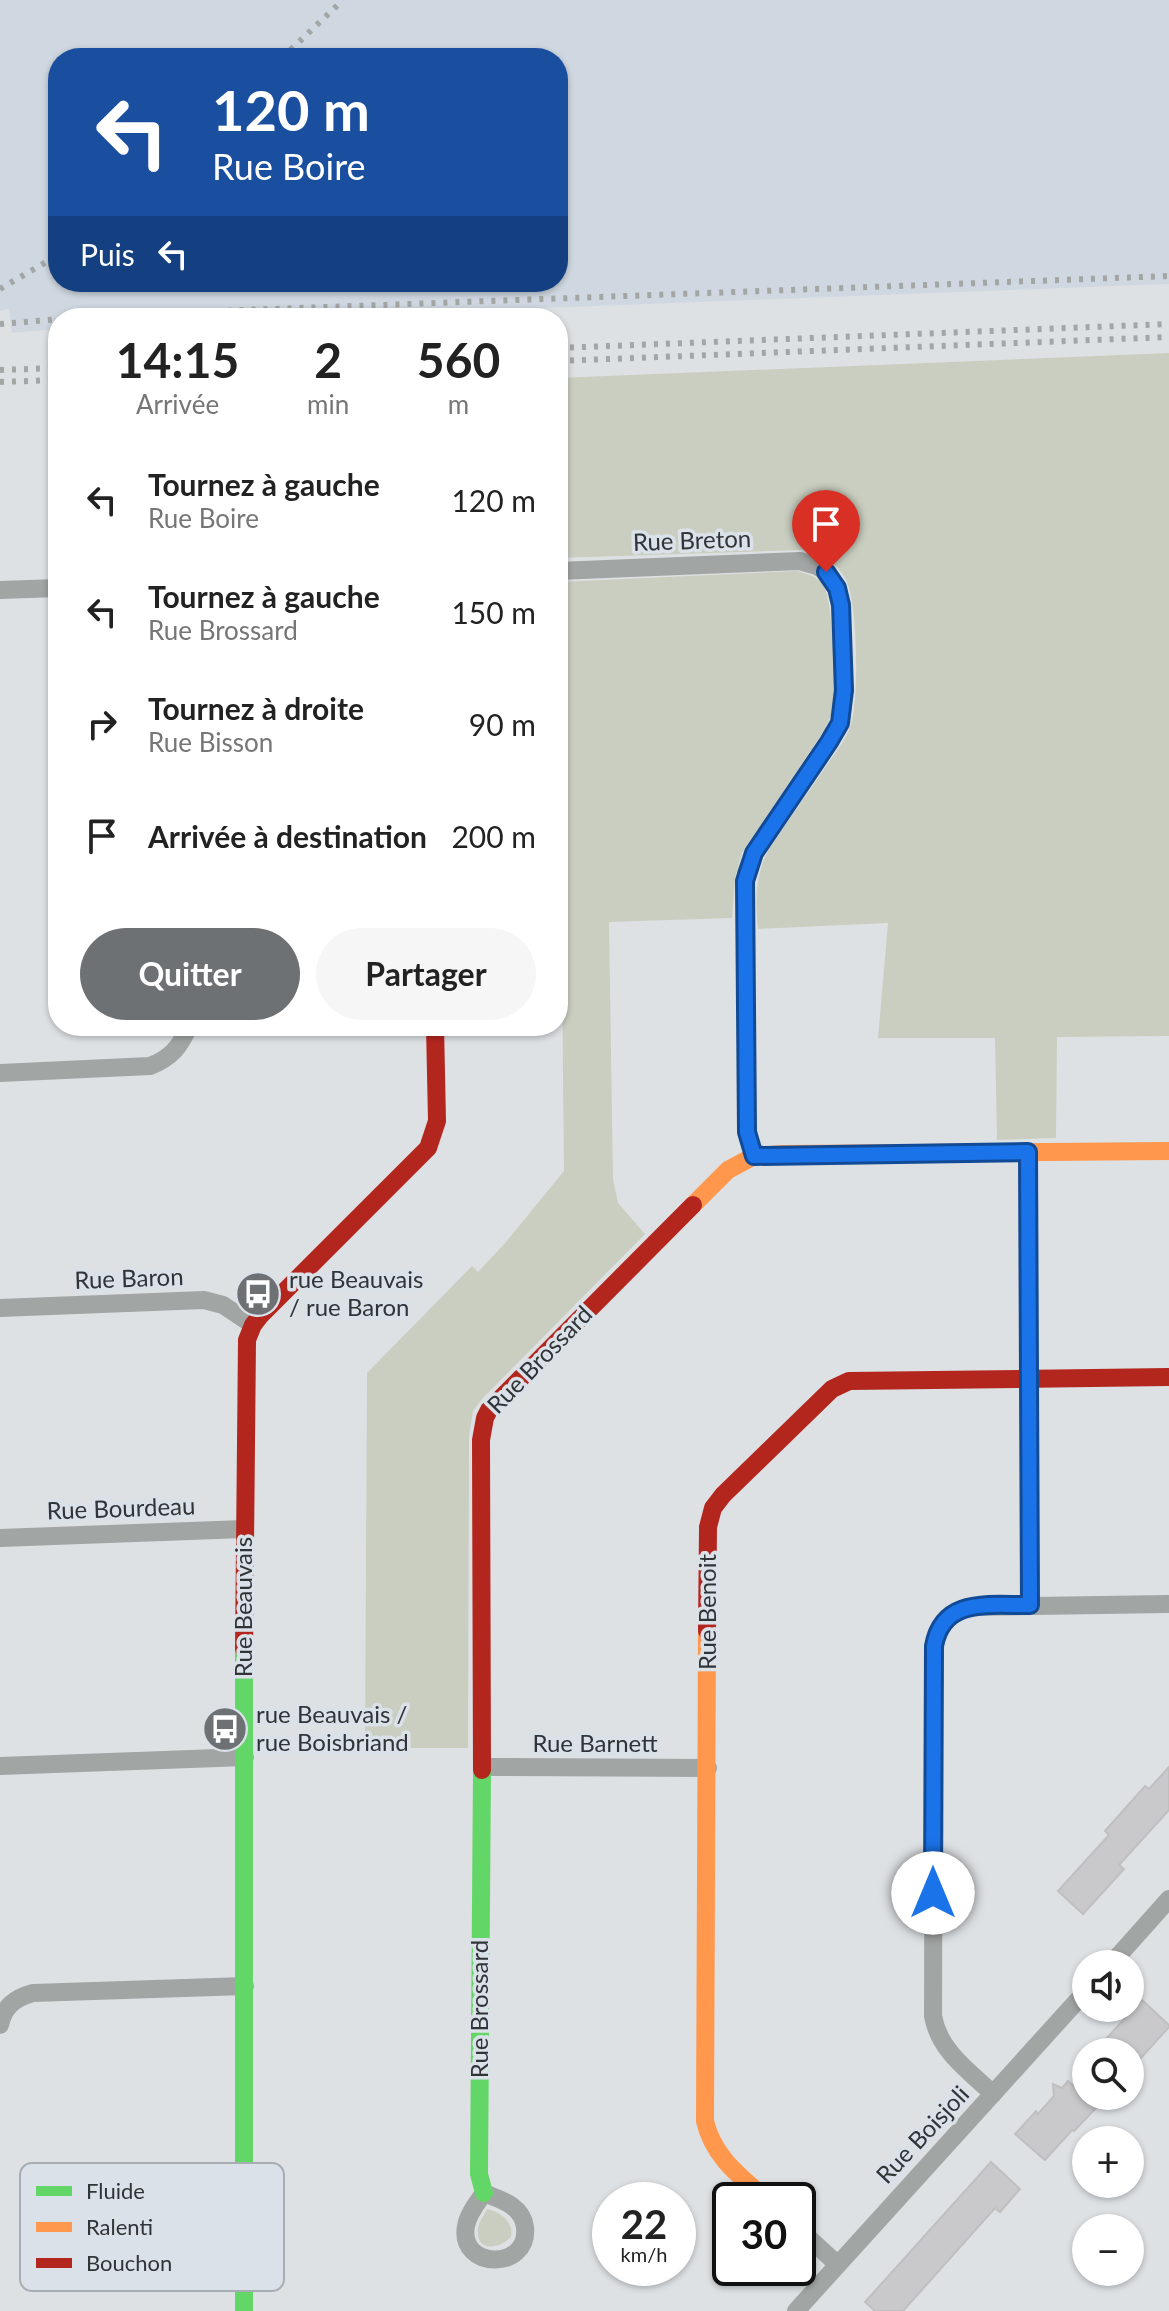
<!DOCTYPE html>
<html lang="fr">
<head>
<meta charset="utf-8">
<style>
  :root { --surface:#fff; --page:#f6f6f6; --text:#222; --muted:#767676; --accent:#6e7174 }
  body { margin:0; font-family:Lato,sans-serif; background:var(--page); color:var(--text); height:100vh; display:flex; flex-direction:column; font-size:30px; white-space:nowrap }
  * { box-sizing:border-box; margin:0 }
  p { font-size:26px; color:var(--muted) }
  .icon { flex:none; width:44px; height:44px; fill:none; stroke:currentColor; stroke-width:2; stroke-linecap:round; stroke-linejoin:round }
  .map { position:relative; flex:1; overflow:hidden }
  .sheet { position:absolute; left:48px; top:308px; width:520px; height:728px; display:flex; flex-direction:column; background:var(--surface); border-radius:32px; box-shadow:0 2px 6px #0004 }
  .sheet>* { flex:none }
  .top-card { position:absolute; left:48px; top:48px; width:520px; height:244px; border-radius:32px; box-shadow:0 2px 6px #0004; background:#1a4fa0; color:#fff; overflow:hidden }
  .buttons { position:absolute; left:1072px; top:1950px; display:grid; gap:16px }
  .buttons a { display:grid; place-items:center; width:72px; height:72px; border-radius:50%; background:var(--surface); box-shadow:0 2px 6px #0004; font-size:40px }
  .speed { position:absolute; left:592px; top:2182px; display:flex; gap:16px; font-size:40px; font-weight:700; text-align:center }
  .speed>* { display:grid; place-content:center; width:104px; height:104px; border-radius:50%; background:var(--surface); box-shadow:0 2px 6px #0004; line-height:1 }
  .speed small { font-size:20px; font-weight:400 }
  .speed .limit { border:4px solid #111; border-radius:12px; background:#fff; color:#111 }
  .pin { position:absolute; display:grid; place-items:center; width:68px; height:68px; color:#fff; margin:-82px -34px; border-radius:50% 50% 50% 0; rotate:-45deg; box-shadow:0 0 8px #0007 }
  .pin .icon { rotate:45deg }
  .me { position:absolute; width:88px; margin:-44px; rotate:0deg; stroke-linejoin:round; filter:drop-shadow(0 0 6px #0008) }
  .turn { display:flex; align-items:center; gap:28px; height:168px; padding:0 32px; font-size:36px }
  .turn .icon { width:104px; height:104px; stroke-width:2.5 }
  .turn b { display:block; font-size:56px; line-height:68px }
  .then { display:flex; align-items:center; height:76px; padding:0 32px; background:#0003; gap:16px; font-size:30px }
  .eta { display:flex; justify-content:space-evenly; align-items:center; height:136px; text-align:center }
  .eta b { font-size:48px; font-weight:700; line-height:56px }
  .button { display:flex; gap:16px; margin-top:auto; padding:16px 32px }
  .button a { flex:1; height:92px; border-radius:48px; background:var(--accent); color:#fff; font-size:32px; font-weight:700; line-height:92px; text-align:center }
  .button a+a { background:var(--page); color:var(--text) }
  ul { padding:0; list-style:none }
  li { display:flex; align-items:center; gap:24px; height:112px; padding:0 32px }
  li div { flex:1 }
  li b { display:block; font-size:30px }
  li em { font-style:normal }
  .map>svg:first-child { display:block }
</style>
</head>
<body>
<div class="map">
<svg width="1169" height="2311" viewBox="0 0 1169 2311">
  <rect width="100%" height="100%" fill="#dee1e4"/>
  <path fill="#cfd7e0" fill-rule="evenodd" d="M 0,0 L 1169,0 L 1169,284 L 283,318 L 58,318 L 58,329 L 12,333 L 9,309 L 0,311 ZM 58,58 L 558,58 L 558,282 L 58,282 Z"/>
  <g fill="#cacec0">
    <path d="M 1169,353 L 1169,1036 L 1057,1037 L 1056,1138 L 997,1140 L 995,1038 L 878,1038 L 888,923 L 758,929 C 755,898 755,875 770,847 C 787,822 805,797 822,772 C 832,757 845,742 851,725 C 859,699 858,603 846,580 C 836,561 822,554 803,550 L 558,558 L 558,378 Z"/>
    <path d="M 797,571 C 808,574 817,576 824,586 C 833,599 836,694 832,712 C 831,717 827,724 825,729 L 742,853 L 735,878 L 732,918 L 609,922 L 613,1179 L 618,1203 L 645,1234 L 483,1398 L 473,1411 L 469,1436 L 468,1748 L 365,1748 L 367,1373 L 472,1266 L 478,1272 L 506,1242 L 564,1171 L 561,878 L 558,863 L 558,582 Z"/>
    <path d="M 487,2209 C 501,2212 514,2222 511,2237 C 499,2249 475,2253 478,2228 C 479,2222 484,2215 487,2209 Z"/>
  </g>
  <g fill="#c9c8ca" stroke="#c0bfc0" stroke-width="2">
    <path d="M 1169,1767 L 1169,1810 L 1119,1865 L 1124,1869 L 1083,1914 L 1058,1891 L 1109,1835 L 1105,1831 L 1145,1786 L 1149,1789 Z"/>
    <path d="M 1142,2000 L 1169,2025 L 1169,2027 L 1130,2070 L 1130,2052 L 1094,2052 L 1127,2016 L 1126,2008 L 1130,2008 L 1130,2005 L 1135,2007 Z"/>
    <path d="M 1068,2081 L 1097,2107 L 1074,2131 L 1072,2130 L 1045,2160 L 1015,2134 L 1036,2111 L 1038,2114 L 1054,2096 L 1053,2084 L 1062,2088 Z"/>
    <path d="M 991,2162 L 1020,2189 L 1000,2212 L 995,2208 L 903,2311 L 875,2311 L 865,2302 Z"/>
  </g>
  <g fill="none" stroke-linecap="round" stroke-linejoin="round">
    <g stroke="#a1a5a3" stroke-width="18">
      <path d="M 558,571 L 800,561 L 817,566 L 826,572 L 837,588 L 841,605 L 843,704 L 840,723 L 829,742 L 754,853 L 746,873 L 745,902 L 747,1132 L 754,1156"/>
      <path d="M 0,590 L 58,588"/>
      <path d="M 0,1073 L 150,1066 C 171,1058 180,1047 189,1026"/>
      <path d="M 1028,1152 L 1030,1605"/>
      <path d="M 0,1308 L 204,1300 L 223,1305 L 253,1325"/>
      <path d="M 0,1538 L 244,1529"/>
      <path d="M 0,1766 L 245,1757"/>
      <path d="M 482,1767 L 708,1768"/>
      <path d="M 1111,1964 L 1169,1899"/>
      <path d="M 0,2025 C 4,2006 15,1998 33,1993 L 245,1986"/>
      <path d="M 993,2094 C 969,2071 939,2051 933,2016 L 934,1646 C 938,1626 947,1613 968,1607 L 1169,1604"/>
      <path d="M 484,2193 C 493,2197 504,2200 512,2206 C 520,2212 524,2219 525,2227 C 530,2271 458,2270 466,2226 C 468,2214 477,2203 484,2193 Z"/>
      <path d="M 798,2228 L 837,2264"/>
      <path d="M 796,2311 L 1086,1991"/>
    </g>
    <g stroke="#63d668" stroke-width="18">
      <path d="M 244,1649 L 244,2311"/>
      <path d="M 482,1770 L 479,2174 L 484,2193"/>
    </g>
    <g stroke="#ff974d" stroke-width="18">
      <path d="M 693,1205 L 728,1170 L 754,1156 L 783,1154 L 1169,1151"/>
      <path d="M 707,1631 L 705,2121 C 713,2157 741,2177 767,2200"/>
    </g>
    <g stroke="#b3261e" stroke-width="18">
      <path d="M 707,1631 L 708,1527 L 713,1508 L 723,1495 L 832,1389 L 849,1381 L 1169,1377"/>
      <path d="M 244,1649 L 247,1340 L 253,1325 L 260,1316 L 428,1148 L 437,1121 L 435,1026"/>
      <path d="M 482,1770 L 481,1440 L 485,1418 L 489,1410 L 693,1205"/>
    </g>
    <g stroke="#a2a6a5" stroke-width="6" stroke-dasharray="4 8" stroke-linecap="butt">
      <path d="M 282,58 L 343,0"/>
      <path d="M 0,289 L 58,255"/>
      <path d="M 0,324 L 109,315 L 1169,276"/>
      <path d="M 558,348 L 1169,324"/>
      <path d="M 558,361 L 1169,337"/>
      <path d="M 0,370 L 58,368"/>
      <path d="M 0,382 L 58,380"/>
    </g>
  </g>
  <g fill="none" stroke-linecap="round" stroke-linejoin="round">
    <g stroke="#114b97" stroke-width="20">
      <path id="route" d="M 826,572 L 837,588 L 841,605 L 844,690 L 840,723 L 829,742 L 754,853 L 745,881 L 747,1132 L 754,1156 L 1028,1152 L 1030,1605 C 991,1606 943,1596 934,1646 L 933,1893"/>
    </g>
    <use href="#route" stroke="#1a73e8" stroke-width="14"/>
  </g>
  <defs>
    <g id="bus-disc" transform="scale(2.3)"><circle r="9.5" fill="#6e7174" stroke="#dae1e8"/><path d="M-5-6H5V4H4V6H2V4H-2V6H-4V4H-5ZM-3.5-4V0h7V-4ZM-3.5 1.2v1.5H-2V1.2ZM2 1.2v1.5H3.5V1.2Z" fill="#fff"/></g>
  </defs>
  <g fill-rule="evenodd">
    <use href="#bus-disc" x="258" y="1294"/>
    <use href="#bus-disc" x="225" y="1729"/>
  </g>
  <g text-anchor="middle" stroke-width="7" stroke-linejoin="round" paint-order="stroke">
    <g font-size="24" fill="#313437" stroke="#dae1e8">
      <text transform="translate(692 541) rotate(-2)" y="8">Rue Breton</text>
      <text transform="translate(129 1279) rotate(-2)" y="8">Rue Baron</text>
      <text transform="translate(540 1360) rotate(-46)" y="8">Rue Brossard</text>
      <text transform="translate(121 1509) rotate(-2)" y="8">Rue Bourdeau</text>
      <text transform="translate(244 1607) rotate(-90)" y="8">Rue Beauvais</text>
      <text transform="translate(708 1612) rotate(-90)" y="8">Rue Benoit</text>
      <text x="595" y="1752">Rue Barnett</text>
      <text transform="translate(480 2009) rotate(-90)" y="8">Rue Brossard</text>
      <text transform="translate(923 2135) rotate(-47)" y="8">Rue Boisjoli</text>
    </g>
    <g font-size="24" fill="#313437" stroke="#dae1e8" text-anchor="start">
      <text x="289" y="1288">rue Beauvais<tspan x="289" dy="28">/ rue Baron</tspan></text>
      <text x="256" y="1723">rue Beauvais /<tspan x="256" dy="28">rue Boisbriand</tspan></text>
    </g>
  </g>
  <rect x="20" y="2163" width="264" height="128" rx="12" fill="#dae1e8" stroke="#a7adb3" stroke-width="2"/>
  <rect x="36" y="2186" width="36" height="10" fill="#63d668"/>
  <rect x="36" y="2222" width="36" height="10" fill="#ff974d"/>
  <rect x="36" y="2258" width="36" height="10" fill="#b3261e"/>
  <g font-size="22" fill="#313437">
    <text x="86" y="2199">Fluide</text>
    <text x="86" y="2235">Ralenti</text>
    <text x="86" y="2271">Bouchon</text>
  </g>
</svg>
<div class="buttons">
<a><svg class="icon" aria-label="sound" viewBox="0 0 24 24"><path d="M4 9h4l5-4v14l-5-4H4zM17 9q2 3 0 6"/></svg></a>
<a><svg class="icon" aria-label="search" viewBox="0 0 24 24"><circle cx="10" cy="10" r="6"/><path d="M15 15l6 6"/></svg></a>
<a>+</a>
<a>−</a>
</div>
<div class="speed"><div>22<small>km/h</small></div><div class="limit">30</div></div>
<div class="pin" style="left:826px;top:572px;background:#d93025"><svg class="icon" aria-label="arrive" viewBox="0 0 24 24"><path d="M6 21V4h12l-3 4 3 4H6"/></svg></div>
<svg class="me" style="left:933px;top:1893px" viewBox="-20 -20 40 40"><circle r="19" fill="#fff"/><path d="M0-13L10 11 0 6-10 11z" fill="#1a73e8"/></svg>
<div class="top-card">
<div class="turn"><svg class="icon" aria-label="left" viewBox="0 0 24 24"><path d="M17 20v-9H6M10 6l-5 5 5 5"/></svg><div><b>120 m</b>Rue Boire</div></div>
<div class="then">Puis<svg class="icon" aria-label="left" viewBox="0 0 24 24"><path d="M17 20v-9H6M10 6l-5 5 5 5"/></svg></div>
</div>
<section class="sheet">
<div class="eta">
<div><b>14:15</b><p>Arrivée</p></div>
<div><b>2</b><p>min</p></div>
<div><b>560</b><p>m</p></div>
</div>
<ul>
<li><svg class="icon" aria-label="left" viewBox="0 0 24 24"><path d="M17 20v-9H6M10 6l-5 5 5 5"/></svg><div><b>Tournez à gauche</b><p>Rue Boire</p></div><em>120 m</em></li>
<li><svg class="icon" aria-label="left" viewBox="0 0 24 24"><path d="M17 20v-9H6M10 6l-5 5 5 5"/></svg><div><b>Tournez à gauche</b><p>Rue Brossard</p></div><em>150 m</em></li>
<li><svg class="icon" aria-label="right" viewBox="0 0 24 24"><path d="M7 20v-9h11M14 6l5 5-5 5"/></svg><div><b>Tournez à droite</b><p>Rue Bisson</p></div><em>90 m</em></li>
<li><svg class="icon" aria-label="arrive" viewBox="0 0 24 24"><path d="M6 21V4h12l-3 4 3 4H6"/></svg><div><b>Arrivée à destination</b></div><em>200 m</em></li>
</ul>
<div class="button"><a>Quitter</a><a>Partager</a></div>
</section>
</div>
</body>
</html>
